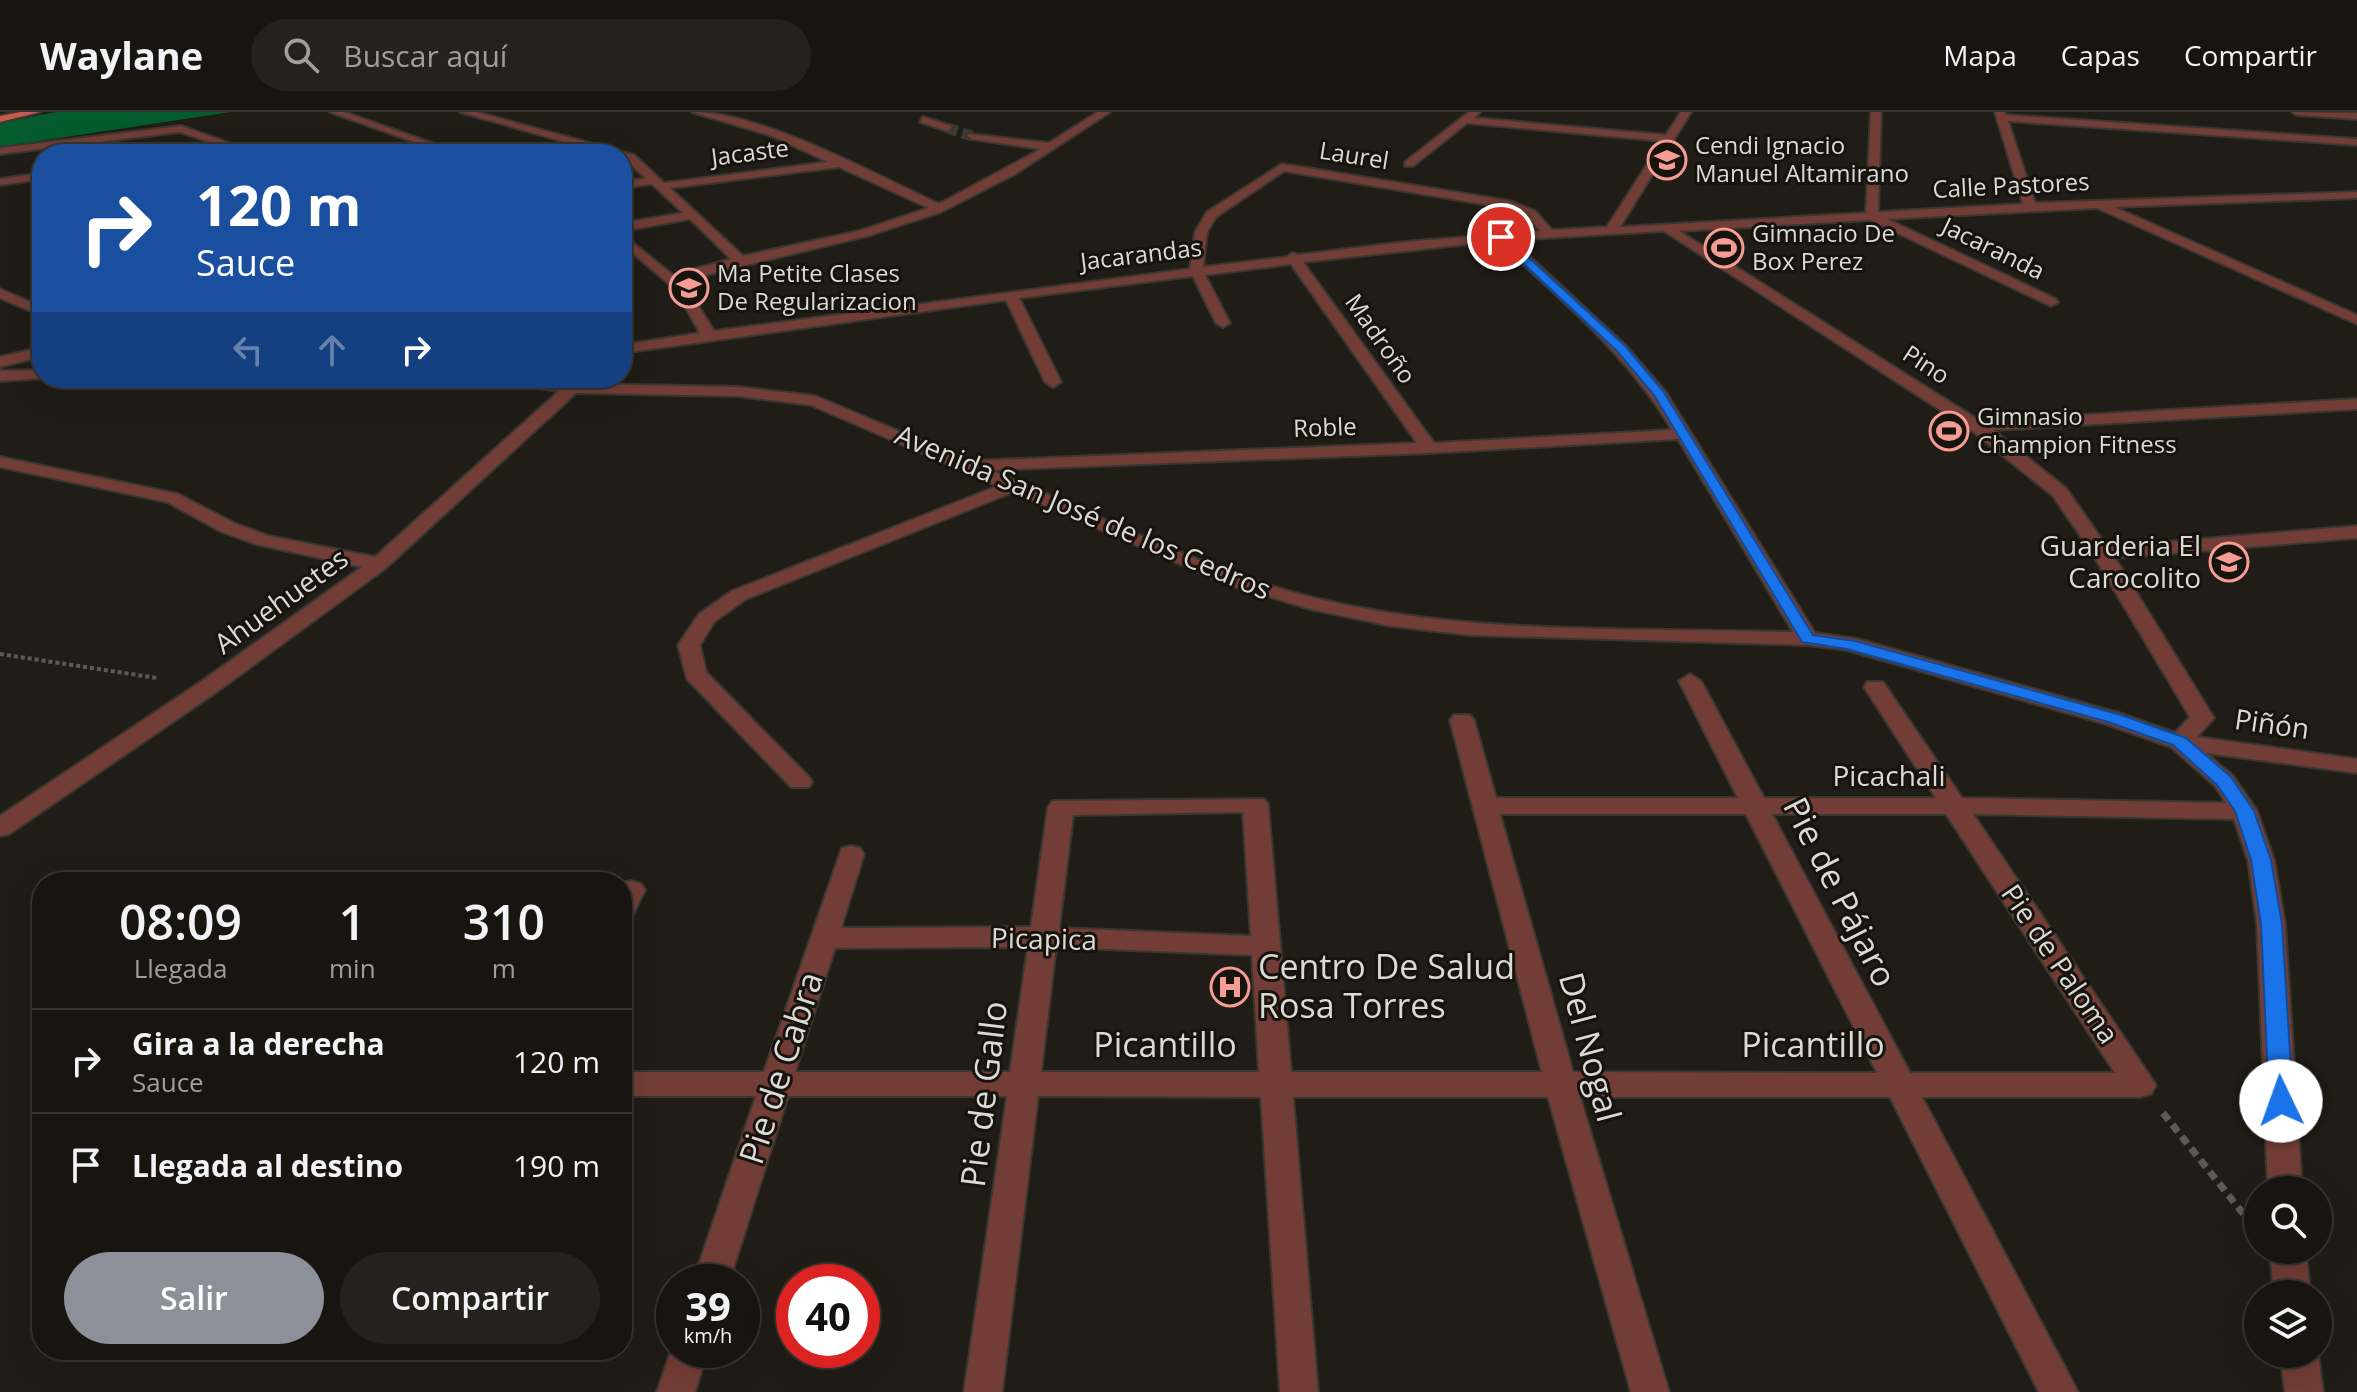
<!DOCTYPE html>
<html lang="es">
<head>
<meta charset="utf-8">
<style>
  :root { --surface:#181510; --page:#25221e; --text:#f1f3f6; --muted:#9f9f9f; --line:#363430; --accent:#8c9099 }
  body { margin:0; font-family:"Open Sans",sans-serif; background:var(--page); color:var(--text); height:100vh; display:flex; flex-direction:column; font-size:30px; white-space:nowrap }
  * { box-sizing:border-box; margin:0 }
  p { font-size:26px; color:var(--muted) }
  .icon { flex:none; width:44px; height:44px; fill:none; stroke:currentColor; stroke-width:2; stroke-linecap:round; stroke-linejoin:round }
  .map { position:relative; flex:1; overflow:hidden }
  .details { position:absolute; left:32px; top:760px; width:600px; height:488px; display:flex; flex-direction:column; background:var(--surface); border-radius:32px; box-shadow:0 8px 32px #0002,0 0 0 2px var(--line) }
  .details>* { flex:none }
  .top-card { position:absolute; left:32px; top:32px; width:600px; height:244px; border-radius:32px; box-shadow:0 8px 32px #0002,0 0 0 2px var(--line); background:#1a4fa0; color:#fff; overflow:hidden }
  .controls { position:absolute; left:2244px; top:1064px; display:grid; gap:16px }
  .controls a { display:grid; place-items:center; width:88px; height:88px; border-radius:50%; background:var(--surface); box-shadow:0 8px 32px #0002,0 0 0 2px var(--line); font-size:40px }
  .speed { position:absolute; left:656px; top:1152px; display:flex; gap:16px; font-size:40px; font-weight:700; text-align:center }
  .speed>* { display:grid; place-content:center; width:104px; height:104px; border-radius:50%; background:var(--surface); box-shadow:0 8px 32px #0002,0 0 0 2px var(--line); line-height:1 }
  .speed small { font-size:20px; font-weight:400 }
  .speed .limit { border:12px solid #d22; background:#fff; color:#111 }
  .pin { position:absolute; display:grid; place-items:center; width:68px; height:68px; color:#fff; margin:-34px; border:4px solid #fff; border-radius:50%; box-shadow:0 2px 8px #0007 }
  .me { position:absolute; width:88px; margin:-44px; rotate:357deg; stroke-linejoin:round; filter:drop-shadow(0 0 6px #0008) }
  .turn { display:flex; align-items:center; gap:28px; height:168px; padding:0 32px; font-size:36px }
  .turn .icon { width:104px; height:104px; stroke-width:2.5 }
  .turn b { display:block; font-size:56px; line-height:68px }
  .lanes { display:flex; align-items:center; height:76px; padding:0 32px; background:#0003; justify-content:center; gap:40px; direction:ltr }
  .lanes .off { opacity:.35 }
  .eta { display:flex; justify-content:space-evenly; align-items:center; height:136px; text-align:center }
  .eta b { font-size:48px; font-weight:600; line-height:56px }
  .primary-button { display:flex; gap:16px; margin-top:auto; padding:16px 32px }
  .primary-button a { flex:1; height:92px; border-radius:48px; background:var(--accent); color:#fff; font-size:32px; font-weight:600; line-height:92px; text-align:center }
  .primary-button a+a { background:var(--page); color:var(--text) }
  ul { padding:0; list-style:none }
  li { display:flex; align-items:center; gap:24px; height:104px; padding:0 32px; border-top:2px solid var(--line) }
  li div { flex:1 }
  li b { display:block; font-size:30px }
  li em { font-style:normal }
  header { display:flex; align-items:center; gap:48px; box-sizing:border-box; height:112px; padding:0 40px; background:var(--surface); border-bottom:2px solid var(--line) }
  header strong { font-size:38px }
  nav { display:flex; gap:44px; margin-inline-start:auto; font-size:28px }
  .search { width:560px; height:72px; background:var(--page); display:flex; align-items:center; gap:20px; box-sizing:border-box; padding:0 28px; border-radius:44px; color:var(--muted); font-size:30px }
  .map>svg:first-child { display:block }
</style>
</head>
<body>
<header>
<strong>Waylane</strong>
<div class="search"><svg class="icon" aria-label="search" viewBox="0 0 24 24"><circle cx="10" cy="10" r="6"/><path d="M15 15l6 6"/></svg>Buscar aquí</div>
<nav><a>Mapa</a><a>Capas</a><a>Compartir</a></nav>
</header>
<div class="map">
<svg width="2357" height="1280" viewBox="0 0 2357 1280">
  <rect width="100%" height="100%" fill="#201c16"/>
  <path fill="#045b2b" d="M 56,0 L 231,0 L 0,35 L 0,11 Z"/>
  <g fill="none" stroke-linecap="round" stroke-linejoin="round">
    <path stroke="#3c3833" stroke-width="11" stroke-dasharray="11 5" stroke-linecap="butt" d="M 947,16 L 972,24"/>
    <g stroke="#3a3731" stroke-width="4">
      <g id="minor">
        <path d="M 330,0 L 344,0 L 463,42 L 448,42 Z"/>
        <path d="M 460,0 L 476,0 L 634,43 L 664,71 L 828,50 L 772,24 L 692,0 C 762,0 874,62 939,92 L 1041,37 L 972,27 L 967,24 L 968,22 L 1049,31 L 1098,0 L 1110,0 L 1015,62 L 941,100 L 867,124 L 697,165 L 687,175 L 714,219 L 1190,157 L 1195,120 L 1207,100 L 1282,52 L 1510,89 L 1535,99 L 1552,118 L 1607,115 L 1662,29 L 1467,11 L 1413,54 L 1405,54 L 1405,50 L 1469,0 L 1480,0 L 1474,6 L 1666,23 L 1681,0 L 1691,0 L 1620,115 L 1866,101 L 1871,0 L 1881,0 L 1878,100 L 2023,92 L 1995,0 L 2005,0 L 2006,3 L 2357,27 L 2357,33 L 2008,9 L 2035,91 L 2357,80 L 2357,86 L 2114,95 L 2357,203 L 2357,212 L 2097,96 L 1887,107 L 2056,187 L 2058,190 L 2051,194 L 1870,108 L 1679,119 L 1980,309 L 2357,287 L 2357,297 L 1993,318 L 2066,376 L 2107,435 L 2357,414 L 2357,426 L 2115,446 L 2214,606 L 2197,625 L 2357,647 L 2357,661 L 2206,641 L 2233,664 L 2257,699 L 2274,748 L 2285,812 L 2302,1078 L 2268,1078 L 2257,812 L 2248,748 L 2234,707 L 1973,702 L 2156,973 L 2151,982 L 2140,985 L 1922,985 L 2078,1280 L 2039,1280 L 1890,985 L 1580,985 L 1669,1280 L 1631,1280 L 1548,985 L 1293,985 L 1318,1280 L 1280,1280 L 1261,985 L 1038,984 L 1002,1280 L 964,1280 L 1007,984 L 788,984 L 729,1170 L 693,1170 L 756,984 L 622,984 L 622,960 L 764,960 L 842,736 L 851,734 L 860,736 L 864,742 L 841,816 L 1031,815 L 1048,695 L 1052,689 L 1264,687 L 1268,692 L 1291,960 L 1542,960 L 1450,608 L 1454,603 L 1470,603 L 1474,608 L 1496,686 L 1738,686 L 1679,569 L 1690,562 L 1701,569 L 1764,686 L 1936,686 L 1864,575 L 1867,570 L 1883,570 L 1962,686 L 2226,691 L 2215,674 L 2171,635 L 2106,612 L 1847,538 L 1808,533 L 1470,523 L 1391,514 L 1310,497 L 1224,471 L 1013,380 L 746,487 L 714,510 L 700,533 L 706,560 L 809,665 L 812,670 L 809,675 L 791,675 L 687,567 L 678,533 L 699,502 L 732,479 L 998,374 L 811,293 L 738,284 L 576,281 L 386,456 L 218,579 L 9,722 L 0,724 L 0,704 L 202,569 L 362,455 L 255,432 L 220,419 L 167,390 L 0,355 L 0,345 L 178,382 L 234,411 L 269,424 L 375,445 L 559,279 L 506,271 L 498,266 L 531,266 L 583,272 L 738,275 L 815,284 L 970,349 L 1417,331 L 1291,152 L 1205,163 L 1230,211 L 1223,215 L 1216,211 L 1193,164 L 1019,186 L 1061,270 L 1053,275 L 1045,270 L 1006,188 L 622,241 L 622,233 L 700,221 L 675,177 L 622,132 L 622,122 L 679,168 L 687,159 L 731,147 L 690,107 L 622,119 L 622,111 L 683,101 L 652,72 L 622,76 L 622,70 L 646,66 L 622,46 L 622,42 L 607,42 ZM 839,55 L 929,96 L 859,119 L 743,144 L 670,76 ZM 1284,59 L 1507,96 L 1527,105 L 1540,119 L 1404,130 L 1298,143 L 1293,141 L 1287,145 L 1203,155 L 1207,120 L 1216,105 ZM 1664,119 L 1971,318 L 2053,384 L 2092,441 L 2190,605 L 2175,621 L 2122,602 L 1857,527 L 1815,521 L 1665,279 L 1626,234 L 1512,128 ZM 1498,129 C 1561,188 1628,243 1672,318 L 1434,331 L 1303,150 ZM 1678,327 L 1793,520 C 1640,516 1472,523 1323,488 C 1212,462 1096,402 991,358 L 1429,341 ZM 1243,700 L 1251,824 L 1059,816 L 1073,703 ZM 1500,702 L 1746,702 L 1877,961 L 1573,960 ZM 1772,702 L 1946,702 L 2115,961 L 1910,961 ZM 1028,835 L 1010,960 L 795,960 L 835,836 ZM 1056,835 L 1252,843 L 1259,960 L 1041,960 Z"/>
        <path d="M 2292,0 L 2357,1 L 2357,7 L 2297,3 Z"/>
        <path d="M 923,5 L 951,14 L 952,16 L 947,19 L 920,10 Z"/>
        <path d="M 181,14 L 260,42 L 235,39 L 185,42 L 222,34 L 180,20 L 0,42 L 0,36 Z"/>
        <path d="M 42,61 L 42,67 L 0,73 L 0,67 Z"/>
        <path d="M 42,94 L 42,102 L 32,99 L 34,96 Z"/>
        <path d="M 0,177 L 42,195 L 42,204 L 0,186 Z"/>
        <path d="M 42,235 L 42,244 L 0,255 L 0,245 Z"/>
        <path d="M 42,258 L 42,266 L 47,266 L 0,269 L 0,259 Z"/>
        <path d="M 631,769 L 641,772 L 645,778 L 632,804 L 622,806 L 622,771 Z"/>
        <path d="M 2270,1138 L 2306,1138 L 2310,1182 L 2274,1182 Z"/>
        <path d="M 674,1230 L 674,1238 L 708,1238 L 695,1280 L 657,1280 Z"/>
        <path d="M 2280,1242 L 2318,1242 L 2323,1280 L 2285,1280 Z"/>
      </g>
    </g>
    <g stroke="#3a3731" stroke-width="4">
      <path id="major" d="M 20,0 L 40,0 L 0,10 L 0,4 Z"/>
    </g>
    <path stroke="#5e5b56" stroke-width="4" stroke-dasharray="4 3" stroke-linecap="butt" d="M 0,542 L 157,566"/>
    <path stroke="#5e5b56" stroke-width="7" stroke-dasharray="9 6" stroke-linecap="butt" d="M 2163,1001 L 2257,1119"/>
    <use href="#minor" fill="#723d36" fill-rule="evenodd"/>
    <use href="#major" fill="#c6584d" fill-rule="evenodd"/>
  </g>
  <path fill="#1a73e8" stroke="#114b97" stroke-width="2" d="M 1497,123 L 1504,123 L 1625,234 L 1663,279 L 1813,523 L 1855,529 L 2121,603 L 2186,626 L 2231,665 L 2254,699 L 2271,748 L 2282,812 L 2293,989 L 2289,996 L 2281,999 L 2272,996 L 2269,989 L 2261,812 L 2251,748 L 2235,699 L 2217,673 L 2173,633 L 2108,610 L 1847,537 L 1802,530 L 1654,283 L 1617,239 L 1497,127 Z"/>
  <defs>
    <g id="school-ring" transform="scale(2)"><circle r="9.5" fill="#17130d" stroke="#f59c94" stroke-width="1.5"/><path d="M0-5L7-2L0 1L-7-2ZM-4 1L0 2.5L4 1V4Q0 6-4 4Z" fill="#f59c94"/></g>
    <g id="stadium-ring" transform="scale(2)"><circle r="9.5" fill="#17130d" stroke="#f59c94" stroke-width="1.5"/><path d="M0-5a6.5 5 0 1 0 0 10a6.5 5 0 1 0 0-10ZM-3.5-1.8h7v3.6h-7Z" fill="#f59c94"/></g>
    <g id="university-ring" transform="scale(2)"><circle r="9.5" fill="#17130d" stroke="#f59c94" stroke-width="1.5"/><path d="M0-5L7-2L0 1L-7-2ZM-4 1L0 2.5L4 1V4Q0 6-4 4Z" fill="#f59c94"/></g>
    <g id="hospital-ring" transform="scale(2)"><circle r="9.5" fill="#17130d" stroke="#f59c94" stroke-width="1.5"/><path d="M-5-5h3v3.5h4V-5h3V5h-3V1.5h-4V5h-3Z" fill="#f59c94"/></g>
  </defs>
  <g fill-rule="evenodd">
    <use href="#school-ring" x="1667" y="48"/>
    <use href="#stadium-ring" x="1724" y="136"/>
    <use href="#university-ring" x="689" y="176"/>
    <use href="#stadium-ring" x="1949" y="319"/>
    <use href="#school-ring" x="2229" y="450"/>
    <use href="#hospital-ring" x="1230" y="875"/>
  </g>
  <g text-anchor="middle" stroke-width="6" stroke-linejoin="round" paint-order="stroke">
    <g font-size="24" fill="#dcdad6" stroke="#17130d" text-anchor="start">
      <text x="1695" y="42">Cendi Ignacio<tspan x="1695" dy="28">Manuel Altamirano</tspan></text>
      <text x="1752" y="130">Gimnacio De<tspan x="1752" dy="28">Box Perez</tspan></text>
      <text x="717" y="170">Ma Petite Clases<tspan x="717" dy="28">De Regularizacion</tspan></text>
      <text x="1977" y="313">Gimnasio<tspan x="1977" dy="28">Champion Fitness</tspan></text>
    </g>
    <g font-size="24" fill="#dcdad6" stroke="#17130d">
      <text transform="translate(750 41) rotate(-7)" y="8">Jacaste</text>
      <text transform="translate(1354 44) rotate(9)" y="8">Laurel</text>
      <text transform="translate(2011 74) rotate(-3)" y="8">Calle Pastores</text>
      <text transform="translate(1993 137) rotate(26)" y="8">Jacaranda</text>
      <text transform="translate(1141 143) rotate(-7)" y="8">Jacarandas</text>
      <text transform="translate(1380 227) rotate(55)" y="8">Madroño</text>
      <text transform="translate(1926 253) rotate(33)" y="8">Pino</text>
      <text transform="translate(1325 316) rotate(-2)" y="8">Roble</text>
    </g>
    <g font-size="28" fill="#dcdad6" stroke="#17130d">
      <text transform="translate(1083 400) rotate(23)" y="10">Avenida San José de los Cedros</text>
      <text transform="translate(281 489) rotate(-36)" y="10">Ahuehuetes</text>
      <text transform="translate(2272 612) rotate(8)" y="10">Piñón</text>
      <text x="1889" y="674">Picachali</text>
      <text transform="translate(1044 827) rotate(1)" y="10">Picapica</text>
      <text transform="translate(2060 852) rotate(56)" y="10">Pie de Paloma</text>
    </g>
    <g font-size="28" fill="#dcdad6" stroke="#17130d" text-anchor="end">
      <text x="2201" y="444">Guarderia El<tspan x="2201" dy="32">Carocolito</tspan></text>
    </g>
    <g font-size="34" fill="#dcdad6" stroke="#17130d">
      <text transform="translate(1840 780) rotate(63)" y="12">Pie de Pájaro</text>
      <text x="1165" y="945">Picantillo</text>
      <text x="1813" y="945">Picantillo</text>
      <text transform="translate(1590 935) rotate(75)" y="12">Del Nogal</text>
      <text transform="translate(781 956) rotate(-72)" y="12">Pie de Cabra</text>
      <text transform="translate(984 982) rotate(-83)" y="12">Pie de Gallo</text>
    </g>
    <g font-size="34" fill="#dcdad6" stroke="#17130d" text-anchor="start">
      <text x="1258" y="867">Centro De Salud<tspan x="1258" dy="39">Rosa Torres</tspan></text>
    </g>
  </g>
</svg>
<div class="controls">
<a><svg class="icon" aria-label="search" viewBox="0 0 24 24"><circle cx="10" cy="10" r="6"/><path d="M15 15l6 6"/></svg></a>
<a><svg class="icon" aria-label="layers" viewBox="0 0 24 24"><path d="M12 4l9 5-9 5-9-5zM3 14l9 5 9-5"/></svg></a>
</div>
<div class="speed"><div>39<small>km/h</small></div><div class="limit">40</div></div>
<div class="pin" style="left:1501px;top:125px;background:#d93025"><svg class="icon" aria-label="arrive" viewBox="0 0 24 24"><path d="M6 21V4h12l-3 4 3 4H6"/></svg></div>
<svg class="me" style="left:2281px;top:989px" viewBox="-20 -20 40 40"><circle r="19" fill="#fff"/><path d="M0-13L10 11 0 6-10 11z" fill="#1a73e8"/></svg>
<div class="top-card">
<div class="turn"><svg class="icon" aria-label="right" viewBox="0 0 24 24"><path d="M7 20v-9h11M14 6l5 5-5 5"/></svg><div><b>120 m</b>Sauce</div></div>
<div class="lanes"><svg class="icon off" aria-label="left" viewBox="0 0 24 24"><path d="M17 20v-9H6M10 6l-5 5 5 5"/></svg><svg class="icon off" aria-label="ahead" viewBox="0 0 24 24"><path d="M12 20V5M6 11l6-6 6 6"/></svg><svg class="icon" aria-label="right" viewBox="0 0 24 24"><path d="M7 20v-9h11M14 6l5 5-5 5"/></svg></div>
</div>
<section class="details">
<div class="eta">
<div><b>08:09</b><p>Llegada</p></div>
<div><b>1</b><p>min</p></div>
<div><b>310</b><p>m</p></div>
</div>
<ul>
<li><svg class="icon" aria-label="right" viewBox="0 0 24 24"><path d="M7 20v-9h11M14 6l5 5-5 5"/></svg><div><b>Gira a la derecha</b><p>Sauce</p></div><em>120 m</em></li>
<li><svg class="icon" aria-label="arrive" viewBox="0 0 24 24"><path d="M6 21V4h12l-3 4 3 4H6"/></svg><div><b>Llegada al destino</b></div><em>190 m</em></li>
</ul>
<div class="primary-button"><a>Salir</a><a>Compartir</a></div>
</section>
</div>
</body>
</html>
